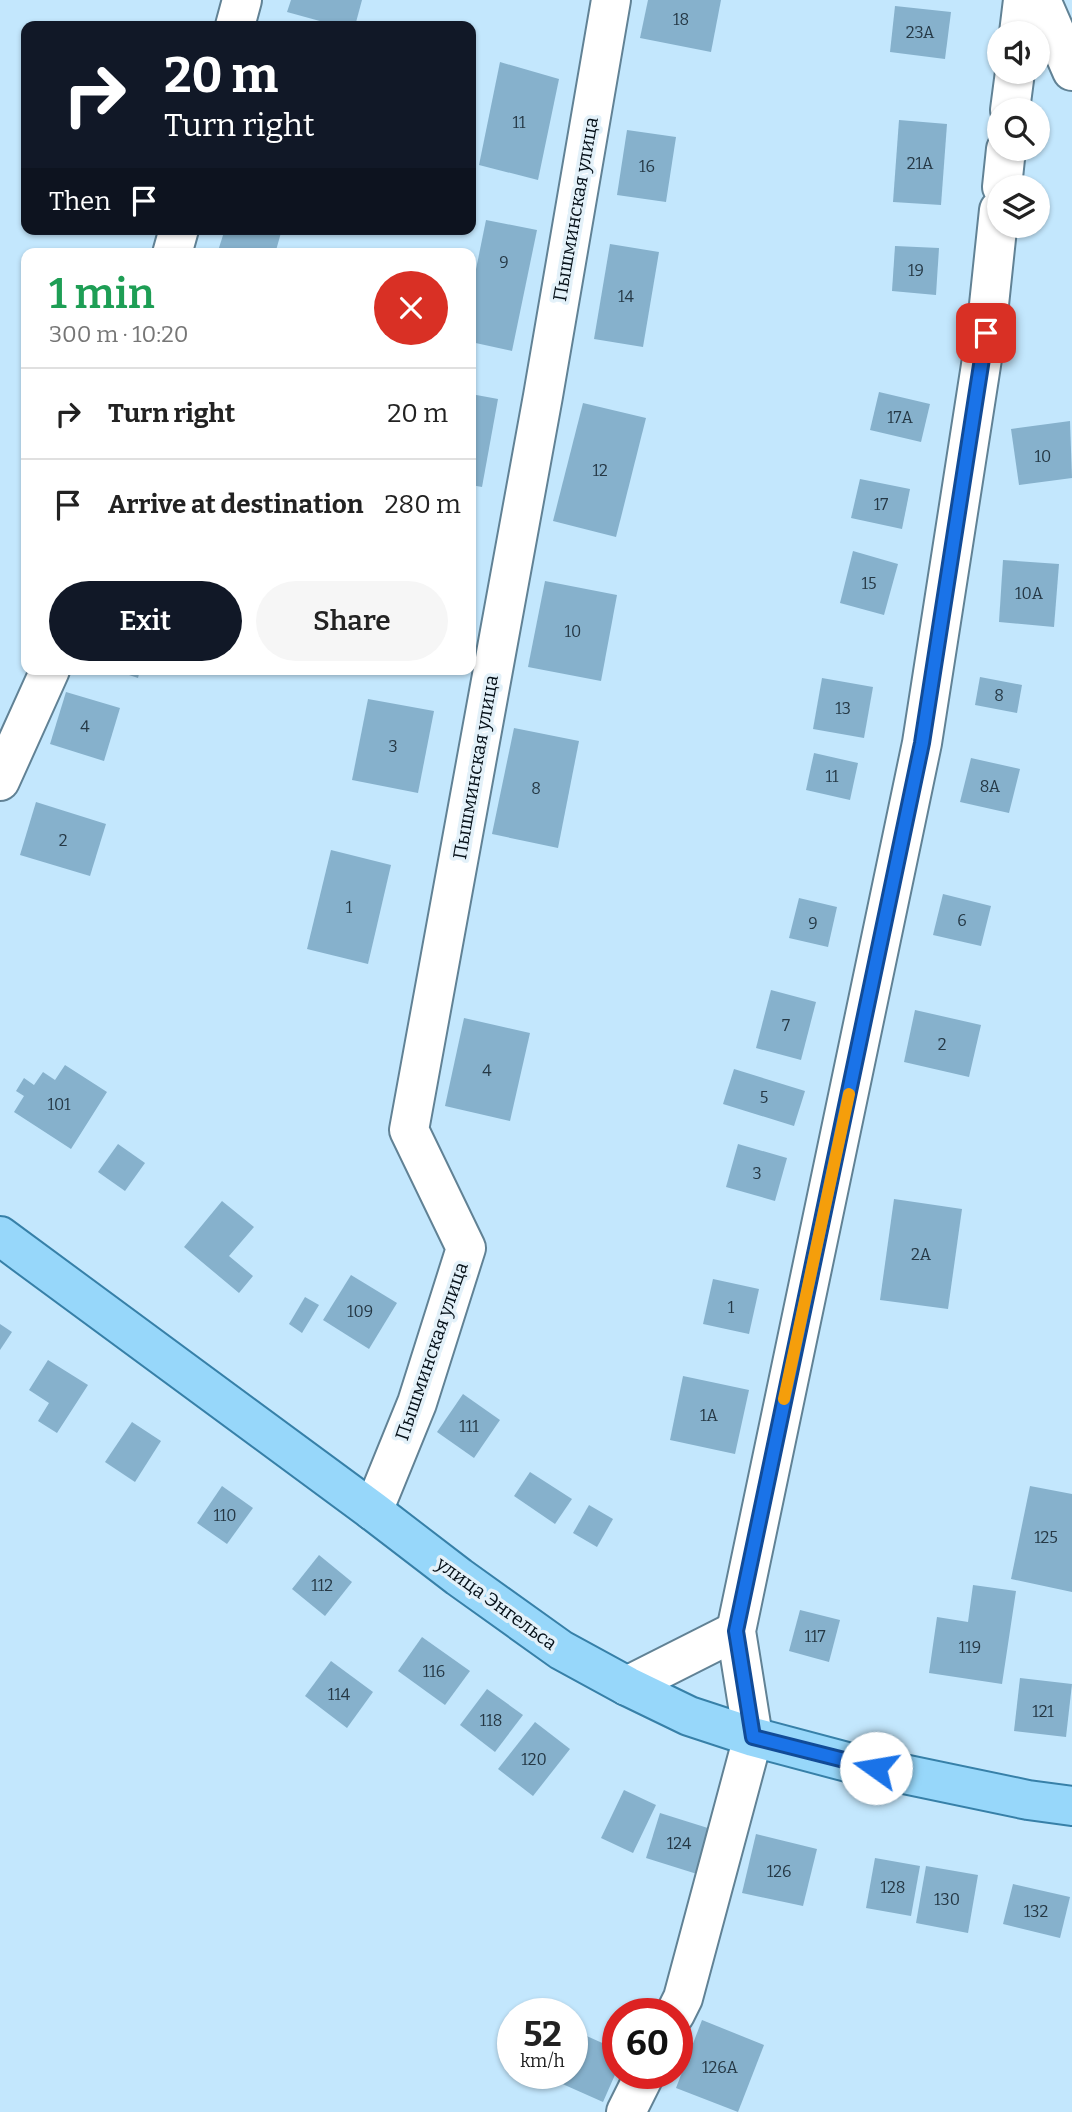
<!DOCTYPE html>
<html lang="en">
<head>
<meta charset="utf-8">
<style>
  :root { --surface:#fff; --page:#f6f6f6; --text:#222; --muted:#767676; --line:#e0e0e0; --accent:#111827 }
  body { margin:0; font-family:Bitter,serif; background:var(--page); color:var(--text); height:100vh; display:flex; flex-direction:column; font-size:26px; white-space:nowrap }
  * { box-sizing:border-box; margin:0 }
  p { font-size:23px; color:var(--muted) }
  .icon { flex:none; width:38px; height:38px; fill:none; stroke:currentColor; stroke-width:2; stroke-linecap:round; stroke-linejoin:round }
  .map { position:relative; flex:1; overflow:hidden }
  .drawer { position:absolute; left:21px; top:248px; width:455px; height:427px; display:flex; flex-direction:column; background:var(--surface); border-radius:14px; box-shadow:0 2px 5px #0004 }
  .drawer>* { flex:none }
  .hud { position:absolute; left:21px; top:21px; width:455px; height:214px; border-radius:14px; box-shadow:0 2px 5px #0004; background:#111827; color:#fff; overflow:hidden }
  .buttons { position:absolute; left:987px; top:21px; display:grid; gap:14px }
  .buttons a { display:grid; place-items:center; width:63px; height:63px; border-radius:50%; background:var(--surface); box-shadow:0 2px 5px #0004; font-size:35px }
  .speed { position:absolute; left:497px; top:1998px; display:flex; gap:14px; font-size:35px; font-weight:700; text-align:center }
  .speed>* { display:grid; place-content:center; width:91px; height:91px; border-radius:50%; background:var(--surface); box-shadow:0 2px 5px #0004; line-height:1 }
  .speed small { font-size:18px; font-weight:400 }
  .speed .limit { border:10px solid #d22; background:#fff; color:#111 }
  .pin { position:absolute; display:grid; place-items:center; width:60px; height:60px; color:#fff; margin:-30px; border-radius:14px; box-shadow:0 4px 10px #0006 }
  .me { position:absolute; width:77px; margin:-38px; rotate:283deg; stroke-linejoin:round; filter:drop-shadow(0 0 5px #0008) }
  .turn { display:flex; align-items:center; gap:24px; height:147px; padding:0 28px; font-size:32px }
  .turn .icon { width:91px; height:91px; stroke-width:2.5 }
  .turn b { display:block; font-size:49px; line-height:60px }
  .then { display:flex; align-items:center; height:66px; padding:0 28px; background:#0003; gap:14px; font-size:26px }
  .round { display:grid; place-items:center; flex:none; width:74px; height:74px; border-radius:37px; background:var(--page) }
  .overview { display:flex; align-items:center; justify-content:space-between; height:119px; padding:0 28px }
  h1 { font-size:42px; font-weight:600; line-height:52px; color:#1e9e55 }
  .cta { display:flex; gap:14px; margin-top:auto; padding:14px 28px }
  .cta a { flex:1; height:80px; border-radius:42px; background:var(--accent); color:#fff; font-size:28px; font-weight:600; line-height:80px; text-align:center }
  .cta a+a { background:var(--page); color:var(--text) }
  ul { padding:0; list-style:none }
  li { display:flex; align-items:center; gap:21px; height:91px; padding:0 28px; border-top:2px solid var(--line) }
  li div { flex:1 }
  li b { display:block; font-size:26px }
  li em { font-style:normal }
  .map>svg:first-child { display:block }
</style>
</head>
<body>
<div class="map">
<svg width="1072" height="2112" viewBox="0 0 1072 2112">
  <rect width="100%" height="100%" fill="#c3e7fd"/>
  <g fill="#86b1cc">
    <path d="M 291,0 L 362,0 L 355,26 L 338,26 L 287,12 Z"/>
    <path d="M 648,0 L 721,0 L 711,52 L 640,38 Z"/>
    <path d="M 895,6 L 951,12 L 945,59 L 890,52 Z"/>
    <path d="M 500,62 L 559,79 L 538,180 L 479,165 Z"/>
    <path d="M 899,120 L 947,124 L 941,205 L 893,202 Z"/>
    <path d="M 627,130 L 676,137 L 666,202 L 617,195 Z"/>
    <path d="M 486,220 L 537,230 L 512,351 L 471,342 L 471,294 Z"/>
    <path d="M 225,229 L 282,229 L 275,254 L 217,254 Z"/>
    <path d="M 610,244 L 659,252 L 643,347 L 594,339 Z"/>
    <path d="M 895,246 L 939,248 L 936,295 L 892,291 Z"/>
    <path d="M 879,392 L 930,404 L 921,442 L 870,430 Z"/>
    <path d="M 471,394 L 498,399 L 482,487 L 471,485 Z"/>
    <path d="M 583,403 L 646,418 L 616,537 L 553,521 Z"/>
    <path d="M 1070,421 L 1072,478 L 1019,485 L 1011,429 Z"/>
    <path d="M 860,479 L 910,489 L 902,529 L 851,518 Z"/>
    <path d="M 853,551 L 898,564 L 884,615 L 840,603 Z"/>
    <path d="M 1003,560 L 1059,564 L 1054,627 L 999,622 Z"/>
    <path d="M 545,581 L 617,595 L 601,681 L 528,667 Z"/>
    <path d="M 114,670 L 140,670 L 138,678 Z"/>
    <path d="M 980,677 L 1022,685 L 1017,713 L 975,705 Z"/>
    <path d="M 822,678 L 873,687 L 864,738 L 813,729 Z"/>
    <path d="M 66,692 L 120,708 L 104,761 L 50,744 Z"/>
    <path d="M 368,699 L 434,711 L 418,793 L 352,780 Z"/>
    <path d="M 514,728 L 579,741 L 558,848 L 492,834 Z"/>
    <path d="M 814,753 L 858,763 L 850,800 L 806,790 Z"/>
    <path d="M 971,758 L 1020,769 L 1009,813 L 960,802 Z"/>
    <path d="M 36,802 L 106,824 L 90,876 L 20,855 Z"/>
    <path d="M 331,850 L 391,865 L 368,964 L 307,949 Z"/>
    <path d="M 943,894 L 991,906 L 981,946 L 933,935 Z"/>
    <path d="M 799,898 L 837,907 L 828,947 L 789,938 Z"/>
    <path d="M 771,990 L 816,1002 L 801,1060 L 756,1048 Z"/>
    <path d="M 915,1010 L 981,1025 L 969,1077 L 904,1062 Z"/>
    <path d="M 464,1018 L 530,1033 L 510,1121 L 445,1106 Z"/>
    <path d="M 65,1065 L 107,1092 L 71,1149 L 14,1112 L 24,1096 L 16,1091 L 24,1078 L 34,1085 L 43,1072 L 55,1080 Z"/>
    <path d="M 734,1069 L 805,1091 L 794,1126 L 723,1104 Z"/>
    <path d="M 118,1144 L 145,1163 L 125,1191 L 98,1172 Z"/>
    <path d="M 738,1144 L 787,1158 L 775,1201 L 726,1187 Z"/>
    <path d="M 894,1199 L 962,1209 L 948,1309 L 880,1300 Z"/>
    <path d="M 222,1201 L 254,1227 L 229,1256 L 253,1276 L 239,1293 L 184,1247 Z"/>
    <path d="M 351,1275 L 397,1303 L 369,1349 L 323,1320 Z"/>
    <path d="M 713,1279 L 759,1289 L 749,1334 L 703,1324 Z"/>
    <path d="M 305,1297 L 319,1305 L 302,1333 L 289,1324 Z"/>
    <path d="M 0,1324 L 12,1332 L 0,1350 Z"/>
    <path d="M 48,1360 L 88,1385 L 57,1433 L 38,1421 L 49,1403 L 29,1390 Z"/>
    <path d="M 683,1376 L 749,1390 L 735,1454 L 670,1440 Z"/>
    <path d="M 463,1394 L 500,1420 L 474,1458 L 437,1432 Z"/>
    <path d="M 132,1422 L 161,1441 L 135,1482 L 105,1462 Z"/>
    <path d="M 530,1472 L 572,1499 L 555,1524 L 514,1496 Z"/>
    <path d="M 222,1486 L 253,1508 L 227,1544 L 197,1523 Z"/>
    <path d="M 1030,1486 L 1072,1494 L 1072,1592 L 1011,1579 Z"/>
    <path d="M 589,1505 L 613,1519 L 597,1547 L 573,1533 Z"/>
    <path d="M 319,1555 L 352,1582 L 325,1616 L 292,1589 Z"/>
    <path d="M 973,1585 L 1016,1591 L 1002,1684 L 929,1673 L 937,1617 L 968,1622 Z"/>
    <path d="M 800,1610 L 840,1620 L 829,1662 L 789,1651 Z"/>
    <path d="M 422,1637 L 470,1671 L 445,1705 L 398,1671 Z"/>
    <path d="M 331,1661 L 373,1692 L 347,1728 L 305,1696 Z"/>
    <path d="M 1020,1678 L 1072,1684 L 1066,1737 L 1014,1731 Z"/>
    <path d="M 487,1689 L 523,1715 L 495,1752 L 460,1725 Z"/>
    <path d="M 535,1722 L 570,1749 L 533,1796 L 498,1769 Z"/>
    <path d="M 624,1790 L 656,1805 L 633,1853 L 601,1838 Z"/>
    <path d="M 660,1813 L 711,1829 L 697,1874 L 646,1858 Z"/>
    <path d="M 756,1834 L 817,1849 L 803,1906 L 742,1893 Z"/>
    <path d="M 875,1858 L 920,1866 L 911,1916 L 866,1908 Z"/>
    <path d="M 926,1866 L 978,1875 L 968,1933 L 916,1923 Z"/>
    <path d="M 1013,1884 L 1070,1897 L 1060,1938 L 1003,1924 Z"/>
    <path d="M 702,2020 L 764,2045 L 738,2112 L 676,2088 Z"/>
    <path d="M 580,2033 L 618,2050 L 618,2068 L 603,2102 L 558,2082 L 562,2074 L 572,2074 L 572,2051 Z"/>
  </g>
  <g fill="none" stroke-linecap="round" stroke-linejoin="round">
    <g stroke="#618295" stroke-width="42">
      <g id="minor">
        <path d="M 1041,0 L 1072,71"/>
        <path d="M 235,26 L 242,0"/>
        <path d="M 1019,33 L 1023,0"/>
        <path d="M 1010,110 L 1015,72"/>
        <path d="M 1002,187 L 1006,149"/>
        <path d="M 172,254 L 179,229"/>
        <path d="M 0,781 L 50,670"/>
        <path d="M 373,1511 L 417,1403 L 466,1248 L 409,1130 L 543,396 L 611,0"/>
        <path d="M 627,1686 L 736,1631"/>
        <path d="M 675,2014 L 683,1998 L 753,1737 L 736,1631 L 922,743 L 986,333 L 999,210"/>
        <path d="M 626,2112 L 645,2074"/>
      </g>
    </g>
    <g stroke="#3780a8" stroke-width="42">
      <path id="major" d="M 0,1236 L 373,1511 L 459,1577 L 561,1650 L 627,1686 L 689,1716 L 753,1737 L 851,1763 L 1028,1800 L 1072,1806"/>
    </g>
    <use href="#minor" stroke="#fff" stroke-width="38"/>
    <use href="#major" stroke="#97d7fa" stroke-width="38"/>
  </g>
  <g fill="none" stroke-linecap="round" stroke-linejoin="round">
    <g stroke="#114b97" stroke-width="18">
      <path id="route" d="M 876,1768 L 753,1737 L 736,1631 L 922,743 L 986,333"/>
    </g>
    <use href="#route" stroke="#1a73e8" stroke-width="12"/>
    <path stroke="#f59e0b" stroke-width="12" d="M 784,1399 L 849,1094"/>
  </g>
  <g text-anchor="middle" stroke-width="7" stroke-linejoin="round" paint-order="stroke">
    <g font-size="16" fill="#253845">
      <text x="681" y="25">18</text>
      <text x="920" y="38">23А</text>
      <text x="519" y="128">11</text>
      <text x="920" y="169">21А</text>
      <text x="647" y="172">16</text>
      <text x="504" y="268">9</text>
      <text x="916" y="276">19</text>
      <text x="626" y="302">14</text>
      <text x="900" y="423">17А</text>
      <text x="1043" y="462">10</text>
      <text x="600" y="476">12</text>
      <text x="881" y="510">17</text>
      <text x="869" y="589">15</text>
      <text x="1029" y="599">10А</text>
      <text x="573" y="637">10</text>
      <text x="999" y="701">8</text>
      <text x="843" y="714">13</text>
      <text x="85" y="732">4</text>
      <text x="393" y="752">3</text>
      <text x="832" y="782">11</text>
      <text x="990" y="792">8А</text>
      <text x="536" y="794">8</text>
      <text x="63" y="846">2</text>
      <text x="349" y="913">1</text>
      <text x="962" y="926">6</text>
      <text x="813" y="929">9</text>
      <text x="786" y="1031">7</text>
      <text x="942" y="1050">2</text>
      <text x="487" y="1076">4</text>
      <text x="764" y="1103">5</text>
      <text x="59" y="1110">101</text>
      <text x="757" y="1179">3</text>
      <text x="921" y="1260">2А</text>
      <text x="731" y="1313">1</text>
      <text x="360" y="1317">109</text>
      <text x="709" y="1421">1А</text>
      <text x="469" y="1432">111</text>
      <text x="225" y="1521">110</text>
      <text x="1046" y="1543">125</text>
      <text x="322" y="1591">112</text>
      <text x="815" y="1642">117</text>
      <text x="970" y="1653">119</text>
      <text x="434" y="1677">116</text>
      <text x="339" y="1700">114</text>
      <text x="1043" y="1717">121</text>
      <text x="491" y="1726">118</text>
      <text x="534" y="1765">120</text>
      <text x="679" y="1849">124</text>
      <text x="779" y="1877">126</text>
      <text x="893" y="1893">128</text>
      <text x="947" y="1905">130</text>
      <text x="1036" y="1917">132</text>
      <text x="720" y="2073">126А</text>
    </g>
    <g font-size="19" fill="#051018" stroke="#e3f1f9">
      <text transform="translate(575 209) rotate(-80)" y="7">Пышминская улица</text>
      <text transform="translate(475 767) rotate(-80)" y="7">Пышминская улица</text>
      <text transform="translate(431 1351) rotate(-71)" y="7">Пышминская улица</text>
      <text transform="translate(497 1603) rotate(36)" y="7">улица Энгельса</text>
    </g>
  </g>
</svg>
<div class="buttons">
<a><svg class="icon" aria-label="sound" viewBox="0 0 24 24"><path d="M4 9h4l5-4v14l-5-4H4zM17 9q2 3 0 6"/></svg></a>
<a><svg class="icon" aria-label="search" viewBox="0 0 24 24"><circle cx="10" cy="10" r="6"/><path d="M15 15l6 6"/></svg></a>
<a><svg class="icon" aria-label="layers" viewBox="0 0 24 24"><path d="M12 4l9 5-9 5-9-5zM3 14l9 5 9-5"/></svg></a>
</div>
<div class="speed"><div>52<small>km/h</small></div><div class="limit">60</div></div>
<div class="pin" style="left:986px;top:333px;background:#d93025"><svg class="icon" aria-label="arrive" viewBox="0 0 24 24"><path d="M6 21V4h12l-3 4 3 4H6"/></svg></div>
<svg class="me" style="left:876px;top:1768px" viewBox="-20 -20 40 40"><circle r="19" fill="#fff"/><path d="M0-13L10 11 0 6-10 11z" fill="#1a73e8"/></svg>
<div class="hud">
<div class="turn"><svg class="icon" aria-label="right" viewBox="0 0 24 24"><path d="M7 20v-9h11M14 6l5 5-5 5"/></svg><div><b>20 m</b>Turn right</div></div>
<div class="then">Then<svg class="icon" aria-label="arrive" viewBox="0 0 24 24"><path d="M6 21V4h12l-3 4 3 4H6"/></svg></div>
</div>
<section class="drawer">
<div class="overview"><div><h1>1 min</h1><p>300 m · 10:20</p></div><a class="round" style="background:#d93025;color:#fff"><svg class="icon" aria-label="close" viewBox="0 0 24 24"><path d="M6 6l12 12M18 6L6 18"/></svg></a></div>
<ul>
<li><svg class="icon" aria-label="right" viewBox="0 0 24 24"><path d="M7 20v-9h11M14 6l5 5-5 5"/></svg><div><b>Turn right</b></div><em>20 m</em></li>
<li><svg class="icon" aria-label="arrive" viewBox="0 0 24 24"><path d="M6 21V4h12l-3 4 3 4H6"/></svg><div><b>Arrive at destination</b></div><em>280 m</em></li>
</ul>
<div class="cta"><a>Exit</a><a>Share</a></div>
</section>
</div>
</body>
</html>
